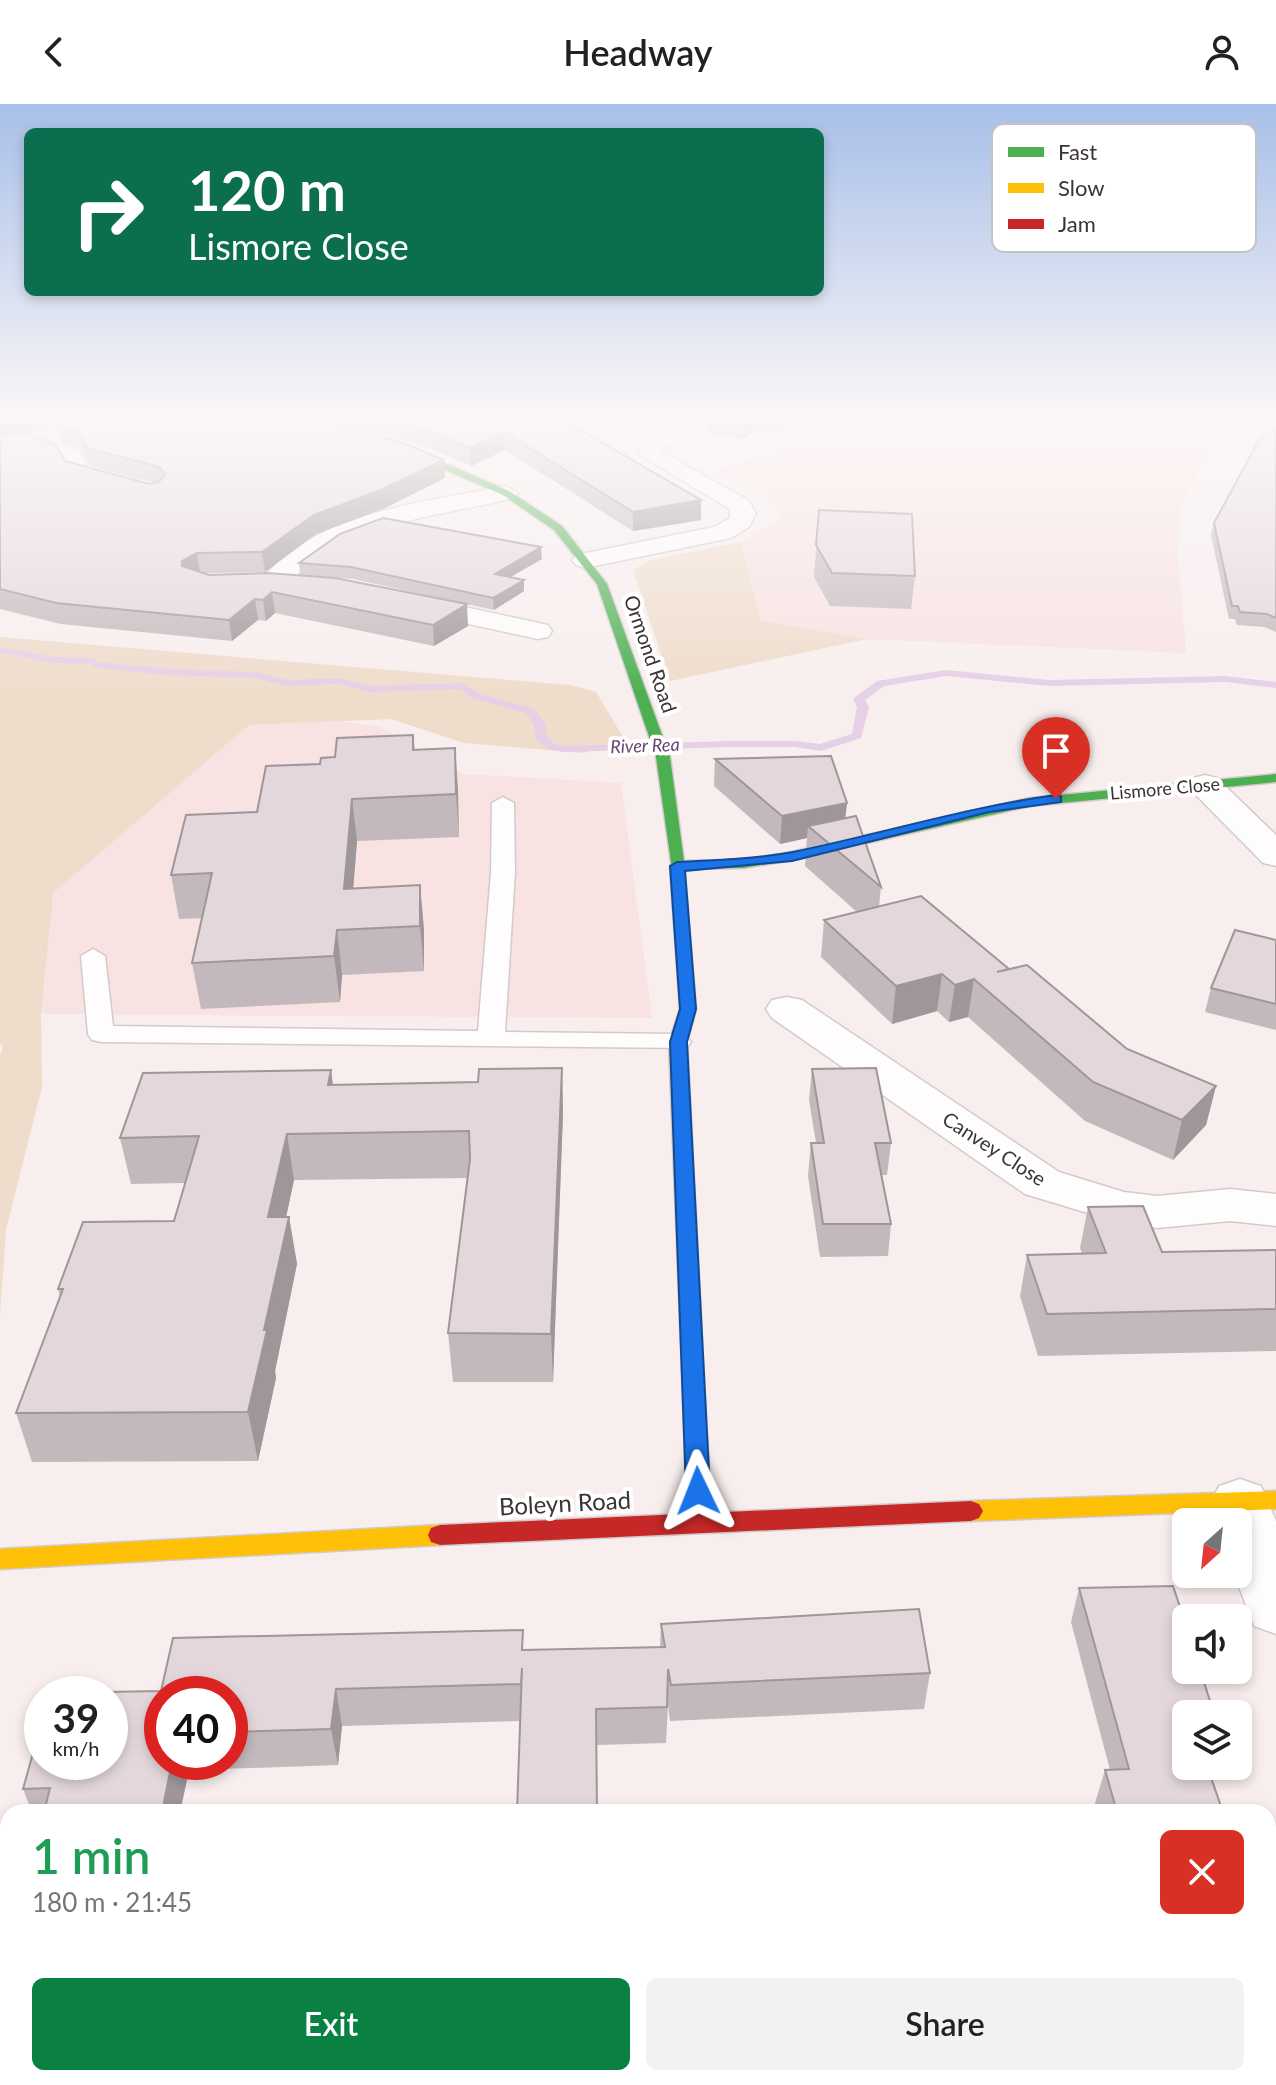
<!DOCTYPE html>
<html lang="en">
<head>
<meta charset="utf-8">
<style>
  :root { --surface:#fff; --page:#f2f2f2; --text:#202124; --muted:#757577; --accent:#0b8043 }
  body { margin:0; font-family:Lato,sans-serif; background:var(--page); color:var(--text); height:100vh; display:flex; flex-direction:column; font-size:30px; white-space:nowrap }
  * { box-sizing:border-box; margin:0 }
  p { font-size:26px; color:var(--muted) }
  .icon { flex:none; width:44px; height:44px; fill:none; stroke:currentColor; stroke-width:2; stroke-linecap:round; stroke-linejoin:round }
  .map { position:relative; flex:1; overflow:hidden }
  .details { position:absolute; left:0px; top:1700px; width:1276px; height:282px; display:flex; flex-direction:column; background:var(--surface); border-radius:24px 24px 0 0; box-shadow:0 4px 12px #0003 }
  .details>* { flex:none }
  .banner { position:absolute; left:24px; top:24px; width:800px; height:168px; border-radius:12px; box-shadow:0 4px 12px #0003; background:#0b6e4f; color:#fff; overflow:hidden }
  .needle { width:52px; rotate:207deg }
  .buttons { position:absolute; left:1172px; top:1404px; display:grid; gap:16px }
  .buttons a { display:grid; place-items:center; width:80px; height:80px; border-radius:12px; background:var(--surface); box-shadow:0 4px 12px #0003; font-size:40px }
  .speed { position:absolute; left:24px; top:1572px; display:flex; gap:16px; font-size:40px; font-weight:700; text-align:center }
  .speed>* { display:grid; place-content:center; width:104px; height:104px; border-radius:50%; background:var(--surface); box-shadow:0 4px 12px #0003; line-height:1 }
  .speed small { font-size:20px; font-weight:400 }
  .speed .limit { border:12px solid #d22; background:#fff; color:#111 }
  .pin { position:absolute; display:grid; place-items:center; width:68px; height:68px; color:#fff; margin:-82px -34px; border-radius:50% 50% 50% 0; rotate:-45deg; box-shadow:0 0 8px #0007 }
  .pin .icon { rotate:45deg }
  .me { position:absolute; width:88px; margin:-44px; rotate:358deg; stroke-linejoin:round; filter:drop-shadow(0 0 6px #0008) }
  .turn { display:flex; align-items:center; gap:28px; height:168px; padding:0 32px; font-size:36px }
  .turn .icon { width:104px; height:104px; stroke-width:2.5 }
  .turn b { display:block; font-size:56px; line-height:68px }
  .round { display:grid; place-items:center; flex:none; width:84px; height:84px; border-radius:12px; background:var(--page) }
  .head { display:flex; align-items:center; justify-content:space-between; height:136px; padding:0 32px }
  h1 { font-size:48px; font-weight:600; line-height:60px; color:#1e9e55 }
  .cta { display:flex; gap:16px; margin-top:auto; padding:16px 32px }
  .cta a { flex:1; height:92px; border-radius:12px; background:var(--accent); color:#fff; font-size:32px; font-weight:600; line-height:92px; text-align:center }
  .cta a+a { background:var(--page); color:var(--text) }
  header { display:flex; justify-content:space-between; align-items:center; height:104px; padding:0 32px; background:var(--surface); font-size:36px; font-weight:600 }
  .map>svg:first-child { display:block }
</style>
</head>
<body>
<header><svg class="icon" aria-label="back" viewBox="0 0 24 24"><path d="M15 5l-7 7 7 7"/></svg>Headway<svg class="icon" aria-label="person" viewBox="0 0 24 24"><circle cx="12" cy="8" r="4"/><path d="M4 21q1-7 8-7t8 7"/></svg></header>
<div class="map">
<svg width="1276" height="1981" viewBox="0 0 1276 1981">
  <rect width="100%" height="100%" fill="#f8eeee"/>
  <g fill="#f8e2e2">
    <path d="M 870,317 L 1231,317 L 1235,321 L 1198,365 L 1182,401 L 1177,439 L 1186,549 L 867,535 L 761,518 L 741,438 L 783,412 L 760,386 L 719,366 Z"/>
    <path d="M 341,617 L 380,623 L 463,670 L 621,679 L 652,914 L 41,910 L 52,789 L 249,621 Z"/>
  </g>
  <g fill="#efdccb">
    <path d="M 741,438 L 761,517 L 867,535 L 670,577 L 633,466 L 651,456 Z"/>
    <path d="M 0,533 L 570,581 L 596,588 L 623,633 L 584,649 L 464,639 L 391,615 L 249,621 L 53,789 L 41,910 L 42,983 L 6,1126 L 0,1211 L 0,951 L 3,944 L 0,939 Z"/>
  </g>
  <g fill="none" stroke-linecap="round" stroke-linejoin="round">
    <path fill="#e5d0e7" fill-rule="evenodd" d="M 0,543 L 54,553 L 92,554 L 99,558 L 168,565 L 257,568 L 287,576 L 339,574 L 370,582 L 462,579 L 480,590 L 534,605 L 546,621 L 546,631 L 555,640 L 563,642 L 729,637 L 795,637 L 820,640 L 852,630 L 857,603 L 853,595 L 877,577 L 946,566 L 1049,576 L 1225,572 L 1276,578 L 1276,584 L 1225,578 L 1049,582 L 946,572 L 884,582 L 865,596 L 869,603 L 861,634 L 821,647 L 795,643 L 729,643 L 563,648 L 547,645 L 536,634 L 534,621 L 526,609 L 472,594 L 460,585 L 370,588 L 339,580 L 287,582 L 257,574 L 168,571 L 96,564 L 89,560 L 54,559 L 0,549 Z"/>
    <g stroke="#d3caca" stroke-width="3">
      <path id="lane" d="M 503,693 L 514,699 L 515,768 L 505,928 L 678,930 L 687,932 L 691,938 L 687,944 L 101,938 L 92,936 L 88,930 L 81,852 L 93,845 L 105,852 L 113,922 L 478,927 L 491,768 L 492,699 Z"/>
    </g>
    <g stroke="#d3caca" stroke-width="3">
      <g id="street">
        <path d="M 693,317 L 722,317 L 719,321 L 667,341 L 660,347 L 748,396 L 756,409 L 749,423 L 731,434 L 585,464 L 576,461 L 572,456 L 576,451 L 714,423 L 730,414 L 730,405 L 638,350 C 644,327 673,324 693,317 Z"/>
        <path d="M 38,331 L 46,332 L 50,339 L 79,348 L 88,365 L 136,378 L 139,383 L 128,390 L 71,374 L 62,357 L 33,348 L 27,337 Z"/>
        <path d="M 506,382 L 518,389 L 514,394 C 431,414 344,418 282,485 L 264,485 L 260,479 C 308,409 429,397 506,382 Z"/>
        <path d="M 409,491 L 548,521 L 552,527 L 548,533 L 538,535 L 399,505 L 396,499 L 399,493 Z"/>
        <path d="M 1205,671 L 1217,674 L 1276,731 L 1276,762 L 1263,759 L 1193,688 L 1188,681 L 1193,674 Z"/>
        <path d="M 787,893 L 802,896 L 1059,1068 L 1124,1088 L 1157,1092 L 1230,1085 L 1276,1090 L 1276,1122 L 1230,1117 L 1157,1124 L 1121,1119 L 1025,1090 L 772,914 L 766,905 L 772,896 Z"/>
        <path d="M 1240,1375 L 1261,1382 L 1276,1417 L 1276,1530 L 1254,1522 L 1234,1470 L 1238,1470 L 1238,1418 L 1217,1418 L 1211,1398 L 1219,1382 Z"/>
        <path d="M 973,1974 L 1054,1974 L 1057,1981 L 976,1981 Z"/>
      </g>
    </g>
    <g stroke="#d3caca" stroke-width="3">
      <g id="fast">
        <path d="M 295,317 L 308,317 L 419,348 L 509,387 L 562,422 L 607,480 L 670,653 L 684,757 L 743,756 L 792,748 L 1030,694 L 1276,670 L 1276,678 L 1030,702 L 792,756 L 743,764 L 672,765 L 656,653 L 597,480 L 554,426 L 503,391 L 413,352 Z"/>
        <path d="M 695,1307 L 703,1310 L 706,1316 L 712,1417 L 709,1424 L 700,1427 L 691,1424 L 688,1417 L 684,1316 L 687,1310 Z"/>
      </g>
    </g>
    <g stroke="#d3caca" stroke-width="3">
      <g id="slow">
        <path d="M 677,758 L 684,762 L 696,905 L 687,938 L 706,1316 L 703,1322 L 695,1325 L 687,1322 L 684,1316 L 669,938 L 680,905 L 670,762 Z"/>
        <path d="M 1276,1387 L 1276,1405 L 971,1417 L 963,1414 L 959,1407 L 963,1400 L 971,1397 Z"/>
        <path d="M 440,1421 L 449,1424 L 452,1431 L 449,1438 L 440,1441 L 0,1465 L 0,1445 Z"/>
      </g>
    </g>
    <g stroke="#d3caca" stroke-width="3">
      <path id="jam" d="M 971,1397 L 979,1400 L 983,1407 L 979,1414 L 971,1417 L 440,1441 L 431,1438 L 428,1431 L 431,1424 L 440,1421 Z"/>
    </g>
    <use href="#lane" fill="#fefcfc" fill-rule="evenodd"/>
    <use href="#street" fill="#fefcfc" fill-rule="evenodd"/>
    <use href="#fast" fill="#4caf50" fill-rule="evenodd"/>
    <use href="#slow" fill="#ffc107" fill-rule="evenodd"/>
    <use href="#jam" fill="#c62828" fill-rule="evenodd"/>
  </g>
  <g fill="#c3b9bc" fill-rule="evenodd">
    <path d="M 0,317 L 35,328 L 24,330 L 65,357 L 149,380 L 154,379 L 90,362 L 80,345 L 62,339 L 58,322 L 445,374 L 383,405 L 316,430 L 265,468 L 204,469 L 468,522 L 434,542 L 275,509 L 266,517 L 258,516 L 232,537 L 61,520 L 0,505 Z"/>
    <path d="M 333,317 L 565,317 L 701,396 L 701,416 L 633,427 L 505,346 L 471,362 L 425,342 Z"/>
    <path d="M 633,317 L 683,317 L 666,322 Z"/>
    <path d="M 707,317 L 812,317 L 806,320 L 793,318 L 774,329 L 758,326 L 742,335 L 707,329 Z"/>
    <path d="M 1276,325 L 1276,528 L 1264,523 L 1237,521 L 1235,515 L 1229,515 L 1211,431 L 1214,419 Z"/>
    <path d="M 819,406 L 915,472 L 911,505 L 830,502 L 814,473 Z"/>
    <path d="M 542,455 L 510,473 L 524,487 L 494,506 L 353,475 L 300,471 L 299,459 Z"/>
    <path d="M 413,631 L 415,646 L 455,644 L 459,733 L 357,737 L 353,784 L 420,781 L 424,826 L 424,867 L 342,871 L 340,898 L 201,905 L 192,859 L 202,814 L 179,815 L 171,771 L 257,708 L 320,660 L 335,653 Z"/>
    <path d="M 715,655 L 847,699 L 845,714 L 881,783 L 879,802 L 1009,865 L 1127,945 L 1216,982 L 1206,1021 L 1173,1056 L 1085,1017 L 968,913 L 949,918 L 937,907 L 892,920 L 821,853 L 824,816 L 857,808 L 805,762 L 807,734 L 780,740 L 714,682 Z"/>
    <path d="M 1276,836 L 1276,926 L 1205,908 L 1211,884 Z"/>
    <path d="M 562,964 L 563,1009 L 553,1278 L 453,1278 L 448,1229 L 467,1074 L 294,1076 L 286,1113 L 289,1113 L 297,1160 L 275,1267 L 276,1274 L 258,1357 L 32,1358 L 16,1309 L 60,1193 L 58,1185 L 174,1117 L 185,1079 L 131,1080 L 120,1034 L 333,981 L 478,978 Z"/>
    <path d="M 812,965 L 891,1039 L 887,1071 L 882,1071 L 891,1120 L 888,1152 L 820,1153 L 808,1072 L 811,1039 L 816,1039 L 809,996 Z"/>
    <path d="M 1088,1103 L 1162,1148 L 1276,1146 L 1276,1247 L 1038,1252 L 1020,1192 L 1027,1151 L 1082,1149 L 1080,1144 Z"/>
    <path d="M 1079,1484 L 1212,1603 L 1210,1610 L 1186,1610 L 1223,1708 L 1097,1708 L 1095,1699 L 1105,1666 L 1110,1666 L 1071,1518 Z"/>
    <path d="M 661,1520 L 930,1569 L 924,1605 L 670,1617 L 668,1601 L 666,1639 L 597,1641 L 520,1617 L 342,1622 L 338,1661 L 222,1665 L 221,1670 L 188,1671 L 180,1708 L 32,1708 L 23,1685 L 161,1587 L 525,1546 L 660,1543 ZM 162,1590 L 230,1590 L 230,1658 L 162,1658 Z"/>
    <path d="M 1268,1841 L 1276,1864 L 1275,1941 L 1268,1941 Z"/>
    <path d="M 880,1974 L 983,1974 L 984,1981 L 879,1981 Z"/>
  </g>
  <g fill="#9f9699">
    <path d="M 0,317 L 70,317 L 35,328 L 0,333 Z"/>
    <path d="M 666,317 L 683,317 L 666,322 Z"/>
    <path d="M 743,317 L 758,317 L 758,326 L 742,335 Z"/>
    <path d="M 775,317 L 793,317 L 793,318 L 774,329 Z"/>
    <path d="M 504,328 L 505,346 L 471,362 L 470,344 Z"/>
    <path d="M 444,356 L 445,374 L 383,405 L 316,430 L 265,468 L 262,448 L 314,411 Z"/>
    <path d="M 701,396 L 701,416 L 633,427 L 633,408 Z"/>
    <path d="M 541,443 L 542,455 L 495,482 L 495,470 Z"/>
    <path d="M 197,449 L 200,469 L 182,462 L 182,457 Z"/>
    <path d="M 524,476 L 524,487 L 494,506 L 493,494 Z"/>
    <path d="M 272,488 L 275,509 L 266,517 L 263,496 Z"/>
    <path d="M 255,495 L 258,516 L 232,537 L 229,516 Z"/>
    <path d="M 467,500 L 468,522 L 434,542 L 433,521 Z"/>
    <path d="M 455,644 L 458,685 L 459,733 L 456,690 Z"/>
    <path d="M 352,695 L 357,737 L 350,825 L 344,785 Z"/>
    <path d="M 847,699 L 844,726 L 808,722 L 807,734 L 780,740 L 782,712 Z"/>
    <path d="M 420,781 L 424,826 L 424,867 L 420,822 Z"/>
    <path d="M 337,826 L 342,871 L 340,898 L 334,852 Z"/>
    <path d="M 942,870 L 937,907 L 892,920 L 896,882 Z"/>
    <path d="M 974,875 L 968,913 L 949,918 L 955,881 Z"/>
    <path d="M 562,964 L 563,1009 L 553,1278 L 551,1230 Z"/>
    <path d="M 331,966 L 337,1012 L 328,981 Z"/>
    <path d="M 1216,982 L 1206,1021 L 1173,1056 L 1182,1016 Z"/>
    <path d="M 287,1030 L 294,1076 L 276,1160 L 268,1113 Z"/>
    <path d="M 289,1113 L 297,1160 L 275,1267 L 276,1274 L 258,1357 L 248,1308 L 264,1226 Z"/>
    <path d="M 336,1585 L 342,1622 L 338,1661 L 331,1625 Z"/>
    <path d="M 172,1658 L 184,1658 L 188,1671 L 180,1708 L 162,1708 Z"/>
    <path d="M 218,1658 L 220,1658 L 222,1665 L 221,1670 Z"/>
    <path d="M 216,1974 L 232,1974 L 231,1981 L 214,1981 Z"/>
  </g>
  <g fill="#e3d7db" stroke="#9f9699" stroke-width="2">
    <path d="M 73,317 L 325,317 L 406,340 L 444,356 L 381,386 L 314,411 L 262,448 L 197,449 L 182,457 L 182,462 L 209,471 L 267,469 L 335,474 L 467,500 L 433,521 L 272,488 L 263,496 L 255,495 L 229,516 L 56,499 L 0,485 L 0,331 L 27,329 L 56,341 L 65,357 L 149,380 L 159,378 L 165,370 L 159,363 L 87,344 L 77,328 L 58,322 Z"/>
    <path d="M 395,317 L 565,317 L 701,396 L 633,408 L 504,328 L 470,344 L 424,325 Z"/>
    <path d="M 1276,325 L 1276,514 L 1267,510 L 1240,508 L 1238,502 L 1232,502 L 1214,419 L 1260,334 Z"/>
    <path d="M 819,406 L 912,410 L 915,472 L 832,469 L 816,441 Z"/>
    <path d="M 383,414 L 541,443 L 495,470 L 524,476 L 493,494 L 351,463 L 299,459 L 340,430 Z"/>
    <path d="M 413,631 L 413,646 L 455,644 L 456,690 L 352,695 L 344,785 L 420,781 L 420,822 L 337,826 L 334,852 L 192,859 L 212,769 L 171,771 L 186,711 L 257,708 L 266,662 L 320,660 L 321,654 L 335,653 L 337,634 Z"/>
    <path d="M 831,652 L 847,699 L 782,712 L 715,655 Z"/>
    <path d="M 856,712 L 881,783 L 808,722 Z"/>
    <path d="M 921,792 L 1009,865 L 997,868 L 1027,861 L 1127,945 L 1216,982 L 1182,1016 L 1093,978 L 974,875 L 955,881 L 942,870 L 896,882 L 824,816 Z"/>
    <path d="M 1235,826 L 1276,836 L 1276,900 L 1211,884 Z"/>
    <path d="M 562,964 L 551,1230 L 448,1229 L 470,1055 L 469,1027 L 287,1030 L 268,1113 L 289,1113 L 264,1226 L 267,1226 L 248,1308 L 16,1309 L 63,1185 L 58,1185 L 83,1118 L 174,1117 L 199,1032 L 120,1034 L 143,969 L 331,966 L 328,981 L 478,978 L 479,965 Z"/>
    <path d="M 876,964 L 891,1039 L 875,1039 L 891,1120 L 823,1120 L 811,1039 L 824,1039 L 812,965 Z"/>
    <path d="M 1143,1102 L 1162,1148 L 1276,1146 L 1276,1205 L 1047,1210 L 1027,1151 L 1106,1149 L 1088,1103 Z"/>
    <path d="M 1173,1482 L 1186,1521 L 1186,1566 L 1200,1566 L 1212,1603 L 1187,1603 L 1190,1610 L 1186,1610 L 1186,1662 L 1207,1662 L 1223,1708 L 1117,1708 L 1105,1666 L 1129,1665 L 1079,1484 Z"/>
    <path d="M 919,1505 L 930,1569 L 671,1581 L 668,1565 L 667,1603 L 596,1605 L 597,1708 L 517,1708 L 522,1564 L 521,1580 L 336,1585 L 331,1625 L 230,1628 L 230,1590 L 162,1590 L 162,1658 L 172,1658 L 162,1708 L 44,1708 L 50,1684 L 23,1685 L 42,1617 L 42,1658 L 110,1658 L 110,1590 L 50,1590 L 50,1589 L 161,1587 L 173,1534 L 523,1526 L 522,1546 L 665,1543 L 661,1520 Z"/>
    <path d="M 1268,1841 L 1276,1864 L 1276,1910 L 1268,1910 Z"/>
    <path d="M 31,1974 L 216,1974 L 214,1981 L 29,1981 Z"/>
    <rect x="587" y="1974" width="86" height="7"/>
    <path d="M 887,1974 L 983,1974 L 984,1981 L 888,1981 Z"/>
  </g>
  <linearGradient id="sky" x2="0" y2="1"><stop stop-color="#a7bfe8"/><stop offset="0.53" stop-color="#fcf7f7"/><stop offset="1" stop-color="#fcf7f7" stop-opacity="0"/></linearGradient>
  <rect width="1276" height="594" fill="url(#sky)"/>
  <path fill="#1a73e8" stroke="#114b97" stroke-width="2" d="M 1056,691 L 1061,692 L 1061,698 L 989,708 L 792,757 L 685,767 L 696,905 L 687,938 L 710,1387 L 707,1393 L 690,1393 L 686,1387 L 670,938 L 680,905 L 670,762 L 677,758 C 716,756 755,755 793,748 C 881,730 967,703 1056,691 Z"/>
  <g text-anchor="middle" stroke-width="8" stroke-linejoin="round" paint-order="stroke">
    <g font-size="18" font-style="italic" fill="#674370" stroke="#fff">
      <text transform="translate(645 642) rotate(-2)" y="6">River Rea</text>
    </g>
    <g font-size="18" fill="#3c3434" stroke="#fff">
      <text transform="translate(1165 685) rotate(-5)" y="6">Lismore Close</text>
    </g>
    <g font-size="20" fill="#3c3434" stroke="#fff">
      <text transform="translate(650 550) rotate(71)" y="7">Ormond Road</text>
      <text transform="translate(994 1045) rotate(33)" y="7">Canvey Close</text>
    </g>
    <g font-size="24" fill="#3c3434" stroke="#fff">
      <text transform="translate(565 1400) rotate(-3)" y="8">Boleyn Road</text>
    </g>
  </g>
  <rect x="992" y="20" width="264" height="128" rx="12" fill="#fff" stroke="#c4c2c2" stroke-width="2"/>
  <rect x="1008" y="43" width="36" height="10" fill="#4caf50"/>
  <rect x="1008" y="79" width="36" height="10" fill="#ffc107"/>
  <rect x="1008" y="115" width="36" height="10" fill="#c62828"/>
  <g font-size="22" fill="#3c3434">
    <text x="1058" y="56">Fast</text>
    <text x="1058" y="92">Slow</text>
    <text x="1058" y="128">Jam</text>
  </g>
</svg>
<div class="buttons">
<a><svg class="needle" viewBox="-14 -14 28 28"><path d="M0-13l5 13h-10z" fill="#e53935"/><path d="M0 13l5-13h-10z" fill="#757577"/></svg></a>
<a><svg class="icon" aria-label="sound" viewBox="0 0 24 24"><path d="M4 9h4l5-4v14l-5-4H4zM17 9q2 3 0 6"/></svg></a>
<a><svg class="icon" aria-label="layers" viewBox="0 0 24 24"><path d="M12 4l9 5-9 5-9-5zM3 14l9 5 9-5"/></svg></a>
</div>
<div class="speed"><div>39<small>km/h</small></div><div class="limit">40</div></div>
<div class="pin" style="left:1056px;top:695px;background:#d93025"><svg class="icon" aria-label="arrive" viewBox="0 0 24 24"><path d="M6 21V4h12l-3 4 3 4H6"/></svg></div>
<svg class="me" style="left:698px;top:1387px" viewBox="-20 -20 40 40"><path d="M0-17L14 15 0 8-14 15z" fill="#1a73e8" stroke="#fff" stroke-width="4"/></svg>
<div class="banner">
<div class="turn"><svg class="icon" aria-label="right" viewBox="0 0 24 24"><path d="M7 20v-9h11M14 6l5 5-5 5"/></svg><div><b>120 m</b>Lismore Close</div></div>
</div>
<section class="details">
<div class="head"><div><h1>1 min</h1><p>180 m · 21:45</p></div><a class="round" style="background:#d93025;color:#fff"><svg class="icon" aria-label="close" viewBox="0 0 24 24"><path d="M6 6l12 12M18 6L6 18"/></svg></a></div>
<div class="cta"><a>Exit</a><a>Share</a></div>
</section>
</div>
</body>
</html>
